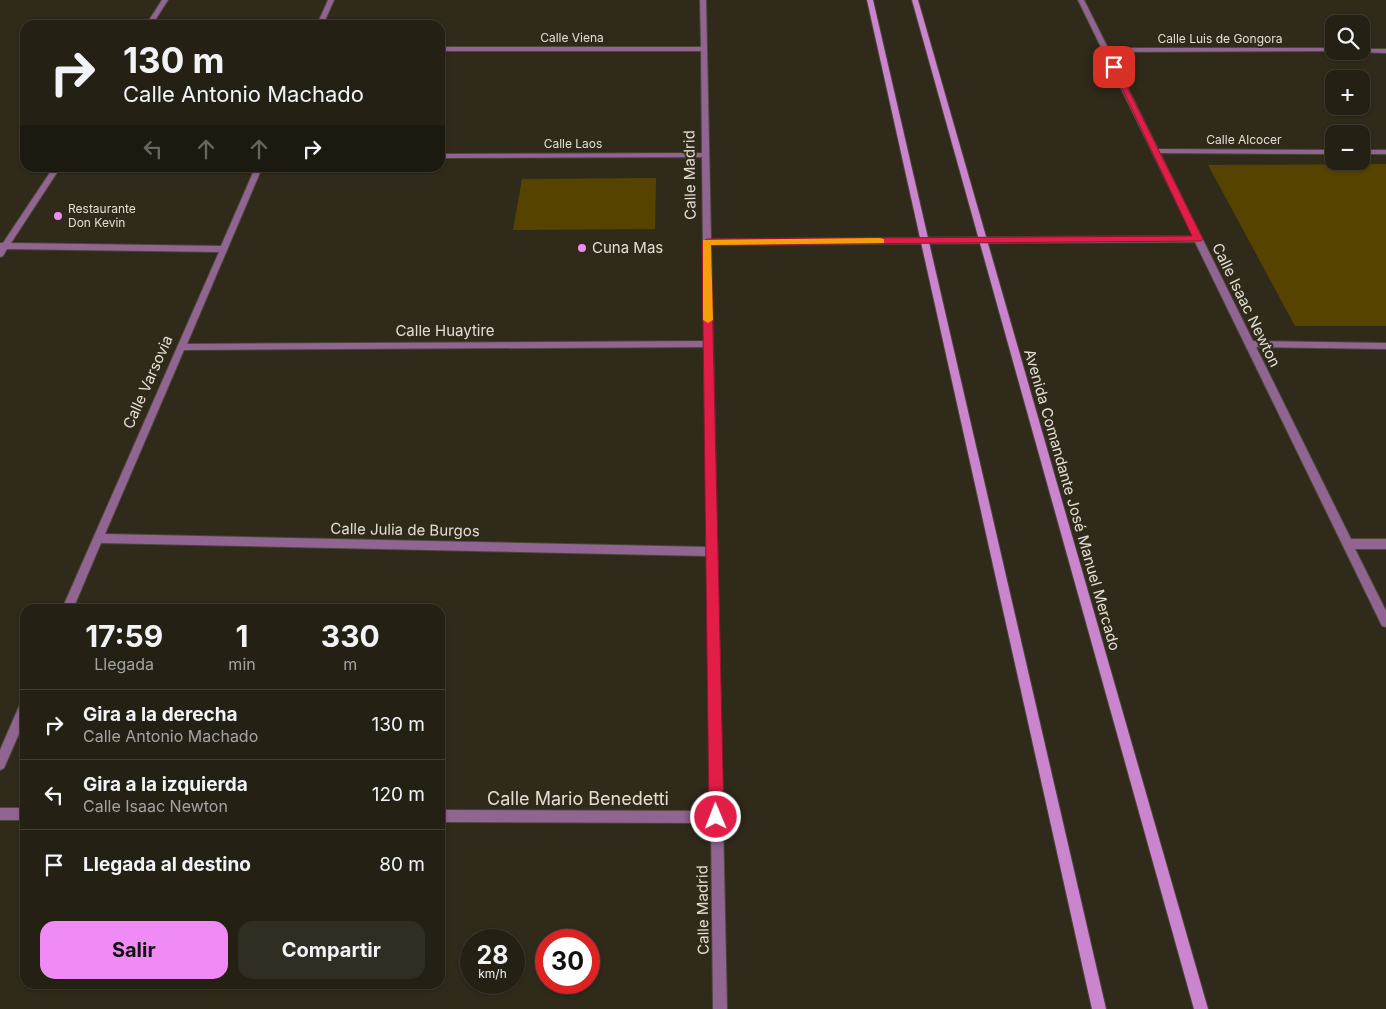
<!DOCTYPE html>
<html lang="es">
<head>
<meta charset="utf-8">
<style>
  :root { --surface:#242014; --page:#302d22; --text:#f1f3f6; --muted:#a3a3a0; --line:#413e34; --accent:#f08bf5 }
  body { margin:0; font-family:Inter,sans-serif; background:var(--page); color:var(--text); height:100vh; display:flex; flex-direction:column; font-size:19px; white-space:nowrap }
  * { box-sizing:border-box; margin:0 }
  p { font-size:16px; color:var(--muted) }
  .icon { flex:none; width:28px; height:28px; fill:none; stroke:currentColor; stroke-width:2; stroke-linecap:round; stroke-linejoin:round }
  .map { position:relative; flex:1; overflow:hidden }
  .drawer { position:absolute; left:20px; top:604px; width:425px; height:385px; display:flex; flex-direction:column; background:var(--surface); border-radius:15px; box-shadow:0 1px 4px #0004,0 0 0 1px var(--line) }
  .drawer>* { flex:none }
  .banner { position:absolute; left:20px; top:20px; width:425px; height:152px; border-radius:15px; box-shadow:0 1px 4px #0004,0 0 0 1px var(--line); background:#242014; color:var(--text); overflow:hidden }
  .tools { position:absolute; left:1325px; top:15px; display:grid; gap:10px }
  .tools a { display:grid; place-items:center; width:45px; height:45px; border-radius:10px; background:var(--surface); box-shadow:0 1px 4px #0004,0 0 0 1px var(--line); font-size:25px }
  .speed { position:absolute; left:460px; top:929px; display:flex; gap:10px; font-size:25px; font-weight:700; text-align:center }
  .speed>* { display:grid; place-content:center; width:65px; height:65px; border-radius:50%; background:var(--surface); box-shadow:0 1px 4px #0004,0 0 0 1px var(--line); line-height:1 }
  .speed small { font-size:12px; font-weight:400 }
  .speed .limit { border:8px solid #d22; background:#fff; color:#111 }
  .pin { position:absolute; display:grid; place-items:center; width:42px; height:42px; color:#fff; margin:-21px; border-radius:10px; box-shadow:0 2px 8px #0006 }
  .me { position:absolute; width:55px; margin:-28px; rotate:359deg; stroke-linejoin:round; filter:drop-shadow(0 0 4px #0008) }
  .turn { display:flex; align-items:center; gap:18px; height:105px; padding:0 20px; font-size:22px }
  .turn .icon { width:65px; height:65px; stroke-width:2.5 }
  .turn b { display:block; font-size:35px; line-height:42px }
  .lanes { display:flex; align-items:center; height:48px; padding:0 20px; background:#0003; justify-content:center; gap:25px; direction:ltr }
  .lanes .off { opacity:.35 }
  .eta { display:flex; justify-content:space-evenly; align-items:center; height:85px; text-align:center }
  .eta b { font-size:30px; font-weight:700; line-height:35px }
  .button { display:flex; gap:10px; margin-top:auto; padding:10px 20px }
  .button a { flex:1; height:58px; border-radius:15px; background:var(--accent); color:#111; font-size:20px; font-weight:700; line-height:58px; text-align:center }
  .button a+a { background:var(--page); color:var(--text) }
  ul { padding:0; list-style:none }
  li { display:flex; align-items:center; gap:15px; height:70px; padding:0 20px; border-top:1px solid var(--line) }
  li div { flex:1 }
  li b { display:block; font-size:19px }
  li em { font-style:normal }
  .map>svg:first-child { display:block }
</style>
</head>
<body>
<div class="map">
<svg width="1386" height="1009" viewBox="0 0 1386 1009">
  <rect width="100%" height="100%" fill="#302a1b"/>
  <g fill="#574300">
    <path d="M 1386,164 L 1386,326 L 1295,326 L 1208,165 Z"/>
    <path d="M 656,178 L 655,229 L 513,230 L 522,179 Z"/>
  </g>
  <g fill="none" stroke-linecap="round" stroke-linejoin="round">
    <g stroke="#4c4739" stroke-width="2">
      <g id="street">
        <path d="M 162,0 L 168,0 L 152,25 L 146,25 Z"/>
        <path d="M 328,0 L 334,0 L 323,25 L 317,25 Z"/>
        <path d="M 700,0 L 706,0 L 711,239 L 1193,236 L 1078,0 L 1084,0 L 1108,48 L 1334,48 L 1334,51 L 1336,51 L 1110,52 L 1158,149 L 1334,150 L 1334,154 L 1160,153 L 1253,341 L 1386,343 L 1386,349 L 1256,347 L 1351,539 L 1386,539 L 1386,549 L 1355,549 L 1386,611 L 1386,627 L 1382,626 L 1195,242 L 711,245 L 727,1009 L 713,1009 L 711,823 L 440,822 L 440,810 L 710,811 L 707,556 L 101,543 L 73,609 L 62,609 L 219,252 L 7,249 L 3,256 L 0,257 L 0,243 L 3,243 L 53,168 L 60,168 L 11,243 L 221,246 L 255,168 L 262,168 L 187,344 L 704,341 L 702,157 L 440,158 L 440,154 L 702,153 L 701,51 L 440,51 L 440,47 L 701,47 ZM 704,347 L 707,547 L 105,534 L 184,350 Z"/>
        <path d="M 1361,49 L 1386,49 L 1386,53 L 1359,52 L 1358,51 L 1361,51 Z"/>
        <rect x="1361" y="150" width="25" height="4"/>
        <path d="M 25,700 L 25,720 L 4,768 L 0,770 L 0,750 L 21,702 Z"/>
        <rect x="0" y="808" width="25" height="12"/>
      </g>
    </g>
    <g stroke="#4c4739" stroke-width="2">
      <g id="secondary">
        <path d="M 867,0 L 873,0 L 1106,1009 L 1092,1009 Z"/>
        <path d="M 912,0 L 918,0 L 1208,1009 L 1194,1009 Z"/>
      </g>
    </g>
    <use href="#street" fill="#916592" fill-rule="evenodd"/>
    <use href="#secondary" fill="#cb85ce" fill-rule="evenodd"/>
  </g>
  <path fill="#e11d48" stroke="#92132f" d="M 1111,65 L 1117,67 L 1203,239 L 1201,241 L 711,245 L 724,817 L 721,822 L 716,824 L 712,822 L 709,817 L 702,242 L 707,239 L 1192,236 Z"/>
  <path fill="#f59e0b" d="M 880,238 L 884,239 L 884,243 L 711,245 L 713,320 L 708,323 L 703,320 L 703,240 Z"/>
  <g fill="#f08bf5" stroke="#302a1b" stroke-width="2">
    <circle cx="58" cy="216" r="5"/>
    <circle cx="582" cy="248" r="5"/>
  </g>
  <g text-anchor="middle" stroke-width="4" stroke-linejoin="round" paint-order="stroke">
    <g font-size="12" fill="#e2ded4" stroke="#302a1b">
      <text x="572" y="42">Calle Viena</text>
      <text x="1220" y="43">Calle Luis de Gongora</text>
      <text x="1244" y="144">Calle Alcocer</text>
      <text x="573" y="148">Calle Laos</text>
    </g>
    <g font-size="12" fill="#e2ded4" stroke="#302a1b" text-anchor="start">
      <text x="68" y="213">Restaurante<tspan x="68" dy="14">Don Kevin</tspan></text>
    </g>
    <g font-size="15" fill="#e2ded4" stroke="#302a1b">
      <text transform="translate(690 175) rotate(-91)" y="5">Calle Madrid</text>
      <text transform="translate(1246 305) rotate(64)" y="5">Calle Isaac Newton</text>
      <text x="445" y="336">Calle Huaytire</text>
      <text transform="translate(148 382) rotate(-66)" y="5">Calle Varsovia</text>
      <text transform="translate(1072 500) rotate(74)" y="5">Avenida Comandante José Manuel Mercado</text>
      <text transform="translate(405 530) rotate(1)" y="5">Calle Julia de Burgos</text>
      <text transform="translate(703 910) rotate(-91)" y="5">Calle Madrid</text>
    </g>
    <g font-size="15" fill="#e2ded4" stroke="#302a1b" text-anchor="start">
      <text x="592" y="253">Cuna Mas</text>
    </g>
    <g font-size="18" fill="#e2ded4" stroke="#302a1b">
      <text x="578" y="805">Calle Mario Benedetti</text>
    </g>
  </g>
</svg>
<div class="tools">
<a><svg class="icon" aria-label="search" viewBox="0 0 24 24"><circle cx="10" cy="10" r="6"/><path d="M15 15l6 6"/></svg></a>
<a>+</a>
<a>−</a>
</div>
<div class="speed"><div>28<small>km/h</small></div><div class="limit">30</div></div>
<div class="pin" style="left:1114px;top:67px;background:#d93025"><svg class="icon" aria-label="arrive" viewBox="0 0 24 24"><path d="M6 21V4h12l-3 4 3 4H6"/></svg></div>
<svg class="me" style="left:716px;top:817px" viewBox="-20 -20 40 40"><circle r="17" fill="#e11d48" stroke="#fff" stroke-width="3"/><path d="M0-11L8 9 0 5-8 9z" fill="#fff"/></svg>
<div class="banner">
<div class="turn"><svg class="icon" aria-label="right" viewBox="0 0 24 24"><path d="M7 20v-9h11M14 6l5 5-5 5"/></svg><div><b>130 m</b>Calle Antonio Machado</div></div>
<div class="lanes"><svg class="icon off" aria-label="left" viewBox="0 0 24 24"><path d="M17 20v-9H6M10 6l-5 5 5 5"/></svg><svg class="icon off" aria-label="ahead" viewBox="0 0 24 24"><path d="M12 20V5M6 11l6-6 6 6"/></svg><svg class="icon off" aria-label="ahead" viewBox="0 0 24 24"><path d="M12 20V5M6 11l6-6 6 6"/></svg><svg class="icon" aria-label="right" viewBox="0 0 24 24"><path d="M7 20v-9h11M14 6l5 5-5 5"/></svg></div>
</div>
<section class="drawer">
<div class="eta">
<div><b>17:59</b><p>Llegada</p></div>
<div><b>1</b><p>min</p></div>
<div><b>330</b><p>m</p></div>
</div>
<ul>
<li><svg class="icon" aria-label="right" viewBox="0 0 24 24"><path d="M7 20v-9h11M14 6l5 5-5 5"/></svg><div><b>Gira a la derecha</b><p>Calle Antonio Machado</p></div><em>130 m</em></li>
<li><svg class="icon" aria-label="left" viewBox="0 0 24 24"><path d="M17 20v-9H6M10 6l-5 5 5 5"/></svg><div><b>Gira a la izquierda</b><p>Calle Isaac Newton</p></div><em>120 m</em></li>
<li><svg class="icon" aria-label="arrive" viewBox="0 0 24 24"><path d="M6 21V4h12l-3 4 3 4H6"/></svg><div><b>Llegada al destino</b></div><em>80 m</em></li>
</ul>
<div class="button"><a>Salir</a><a>Compartir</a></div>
</section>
</div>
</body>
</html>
